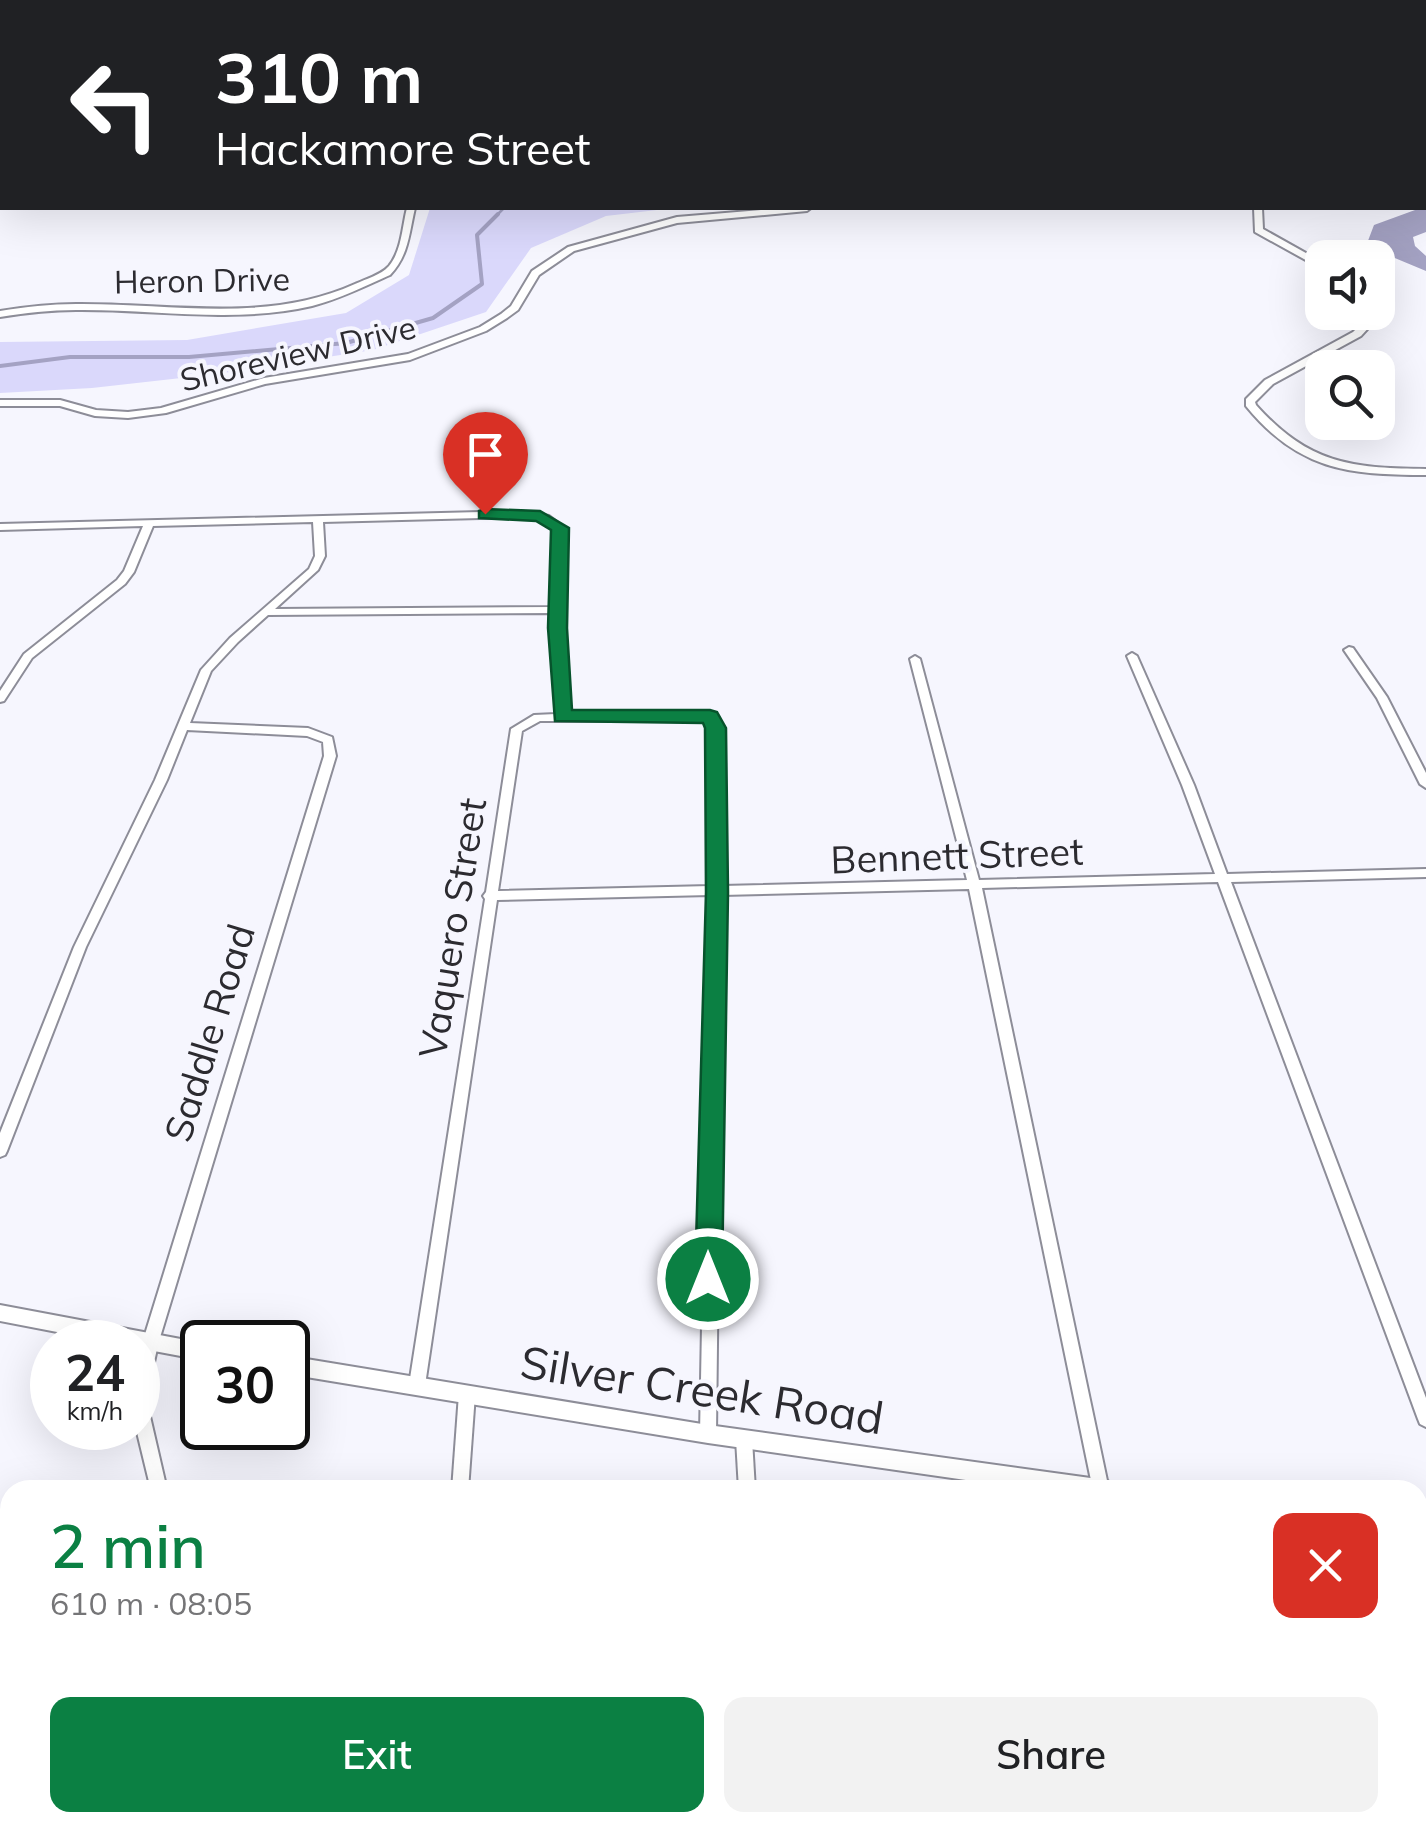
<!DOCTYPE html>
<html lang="en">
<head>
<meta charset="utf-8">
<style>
  :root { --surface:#fff; --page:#f2f2f2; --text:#202124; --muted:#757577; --accent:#0b8043 }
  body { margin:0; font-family:Mulish,sans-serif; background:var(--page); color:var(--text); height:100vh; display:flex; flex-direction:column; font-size:38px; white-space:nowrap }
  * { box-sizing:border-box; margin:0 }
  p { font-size:32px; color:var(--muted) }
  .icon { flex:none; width:55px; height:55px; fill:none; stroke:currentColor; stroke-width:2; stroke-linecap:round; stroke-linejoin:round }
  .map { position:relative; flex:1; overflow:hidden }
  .sheet { position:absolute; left:0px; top:1480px; width:1428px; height:352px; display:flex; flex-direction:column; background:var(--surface); border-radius:30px 30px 0 0; box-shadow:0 10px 40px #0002 }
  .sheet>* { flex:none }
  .hud { position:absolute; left:0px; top:0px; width:1428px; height:210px; box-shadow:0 10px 40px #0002; background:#202124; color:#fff; overflow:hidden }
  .tools { position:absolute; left:1305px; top:240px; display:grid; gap:20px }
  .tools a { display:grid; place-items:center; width:90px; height:90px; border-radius:20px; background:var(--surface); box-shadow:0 10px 40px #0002; font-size:50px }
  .speed { position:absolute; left:30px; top:1320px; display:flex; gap:20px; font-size:50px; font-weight:700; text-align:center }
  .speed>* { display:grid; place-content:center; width:130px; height:130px; border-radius:50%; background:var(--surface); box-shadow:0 10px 40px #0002; line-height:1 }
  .speed small { font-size:25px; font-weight:400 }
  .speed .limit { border:5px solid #111; border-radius:15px; background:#fff; color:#111 }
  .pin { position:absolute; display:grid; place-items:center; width:85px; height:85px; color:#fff; margin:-102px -42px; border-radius:50% 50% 50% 0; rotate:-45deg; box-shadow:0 0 10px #0007 }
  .pin .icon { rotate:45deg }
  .me { position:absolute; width:110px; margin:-55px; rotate:0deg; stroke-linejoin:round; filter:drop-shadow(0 0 8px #0008) }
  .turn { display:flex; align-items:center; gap:35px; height:210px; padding:0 50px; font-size:45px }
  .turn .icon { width:130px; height:130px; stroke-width:2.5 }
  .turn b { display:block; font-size:70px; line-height:85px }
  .round { display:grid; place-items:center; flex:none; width:105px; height:105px; border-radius:20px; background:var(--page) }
  .headline { display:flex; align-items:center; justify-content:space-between; height:170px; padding:0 50px }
  h1 { font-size:60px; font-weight:600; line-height:75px; color:var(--accent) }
  .primary-button { display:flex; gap:20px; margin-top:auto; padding:20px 50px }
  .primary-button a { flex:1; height:115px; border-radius:20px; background:var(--accent); color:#fff; font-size:40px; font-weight:600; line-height:115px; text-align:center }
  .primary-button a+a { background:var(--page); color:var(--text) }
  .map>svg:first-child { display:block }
</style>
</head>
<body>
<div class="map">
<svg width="1426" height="1831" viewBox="0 0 1426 1831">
  <rect width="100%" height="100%" fill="#f6f6fe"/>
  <g fill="#dad8fb">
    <path d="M 434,0 L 909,0 L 433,2 Z"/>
    <path d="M 430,208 L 674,208 L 606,216 L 531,248 L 486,312 L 373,350 L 217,374 L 92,388 L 0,393 L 0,342 L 187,340 L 346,313 L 409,275 Z"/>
  </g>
  <path fill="#a4a2c3" d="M 1426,206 L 1426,232 L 1413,237 L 1415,246 L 1426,256 L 1426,271 L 1366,246 L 1374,225 Z"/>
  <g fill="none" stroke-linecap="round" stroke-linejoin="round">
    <path stroke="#a4a2c3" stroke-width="2.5" d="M 495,217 L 504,208"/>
    <path stroke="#a4a2c3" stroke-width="4" d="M 0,366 L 70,357 L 189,357 L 346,343 L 433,318 L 482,284 L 477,235 L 498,214"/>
    <g stroke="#8d8d98" stroke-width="4">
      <g id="minor">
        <path d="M 1124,0 L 1130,0 L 1129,2 L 1123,2 Z"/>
        <path d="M 519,511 L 549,516 L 565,528 L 563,628 L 567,713 L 709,713 L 713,714 L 722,727 L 722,886 L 967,880 L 910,659 L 915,656 L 920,659 L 979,880 L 1215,874 L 1182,785 L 1127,656 L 1132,653 L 1137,656 L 1194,785 L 1227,874 L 1426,869 L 1426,877 L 1231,882 L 1426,1398 L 1426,1427 L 1420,1424 L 1418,1419 L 1218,882 L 982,888 L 1109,1490 L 1093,1490 L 969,889 L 722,895 L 716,1434 L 714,1439 L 708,1442 L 702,1439 L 700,1434 L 710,895 L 497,900 L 425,1385 L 423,1390 L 417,1392 L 411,1390 L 409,1385 L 485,899 L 483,896 L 486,892 L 511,729 L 534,715 L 556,714 L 553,613 L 268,615 L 238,642 L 211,671 L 190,723 L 308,728 L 332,737 L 336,756 L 158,1344 L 146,1399 L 167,1490 L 151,1490 L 136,1428 L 138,1365 L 142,1344 L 324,756 L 323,742 L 307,736 L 187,730 L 167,780 L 86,947 L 7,1151 L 5,1155 L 0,1157 L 0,1133 L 74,947 L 155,780 L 201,670 L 230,638 L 309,569 L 315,556 L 313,522 L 153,526 L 134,572 L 125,584 L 32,658 L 4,701 L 0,702 L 0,691 L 24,654 L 117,580 L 124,571 L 143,526 L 0,530 L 0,524 ZM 519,517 L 543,520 L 555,529 L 553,607 L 275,609 L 318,570 L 325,556 L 323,522 ZM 540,721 L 706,721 L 710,727 L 710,886 L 498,891 L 522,731 Z"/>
        <path d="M 1349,647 L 1353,648 L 1387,697 L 1426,773 L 1426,788 L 1420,784 L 1377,698 L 1344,650 Z"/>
        <path d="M 467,1387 L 473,1389 L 475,1394 L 468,1490 L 452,1490 L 459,1394 L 461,1389 Z"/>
        <path d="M 744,1431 L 750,1433 L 752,1439 L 755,1490 L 739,1490 L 736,1439 L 738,1433 Z"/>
        <path d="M 117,1822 L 136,1822 L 136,1831 L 116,1831 Z"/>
        <path d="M 427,1822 L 446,1822 L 446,1831 L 426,1831 Z"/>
        <path d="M 754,1822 L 773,1822 L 774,1831 L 754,1831 Z"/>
        <path d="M 1145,1822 L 1164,1822 L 1166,1831 L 1146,1831 Z"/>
      </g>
    </g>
    <g stroke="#8d8d98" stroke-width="4">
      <g id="tertiary">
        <path d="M 0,0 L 6,0 L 0,5 Z"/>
        <path d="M 407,208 L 415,208 C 409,233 409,255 390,275 C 365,286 340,299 312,306 C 234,324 155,309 76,310 C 50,310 25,313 0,317 L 0,311 C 25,307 50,304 76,304 C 171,303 266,324 355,284 C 366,279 381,275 389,266 C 402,250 402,227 407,208 Z"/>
        <path d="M 784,208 L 811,208 L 807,211 L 677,223 L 574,251 L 539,275 L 518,310 L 507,318 L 486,331 L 410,360 L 265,384 L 166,413 L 128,418 L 95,416 L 60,406 L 0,406 L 0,400 L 60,400 L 96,410 L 128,412 L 161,408 L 264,378 L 408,354 L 480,327 L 501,314 L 511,306 L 532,271 L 568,247 L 677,217 Z"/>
        <path d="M 1254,208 L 1262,208 L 1263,229 L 1322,262 L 1322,269 L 1255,232 Z"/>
        <path d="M 1363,312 L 1373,312 L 1372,324 L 1361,336 L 1273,384 L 1255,402 L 1256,405 C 1309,464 1350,468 1426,469 L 1426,475 C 1348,475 1298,470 1246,406 L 1246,399 L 1265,380 L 1353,332 L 1362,323 Z"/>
        <path d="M 0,1305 L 202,1343 L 202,1360 L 138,1348 L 138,1342 L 109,1342 L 0,1321 Z"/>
        <path d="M 288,1356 L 708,1425 L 1105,1480 L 1112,1483 L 1115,1490 L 1036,1490 L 708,1443 L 288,1374 Z"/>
        <path d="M 1418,1524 L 1426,1526 L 1426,1546 L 1418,1544 Z"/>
      </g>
    </g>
    <g stroke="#8d8d98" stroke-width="3">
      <g id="secondary">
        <path d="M 0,26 L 2,27 L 2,31 L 0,32 Z"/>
        <path d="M 2,159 L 2,165 L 0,166 L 0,160 Z"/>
      </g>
    </g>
    <g stroke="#8d8d98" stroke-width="4">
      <path id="motorway" d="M 2,95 L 2,103 L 0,104 L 0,96 Z"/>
    </g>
    <use href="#minor" fill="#fff" fill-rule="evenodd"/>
    <use href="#tertiary" fill="#fff" fill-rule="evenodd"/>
    <use href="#secondary" fill="#fff" fill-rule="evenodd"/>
    <use href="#motorway" fill="#fff" fill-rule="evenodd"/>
  </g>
  <path fill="#0b8043" stroke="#07532c" stroke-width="2.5" d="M 485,509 L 540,511 L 569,528 L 567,628 L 572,710 L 710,710 L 717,712 L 726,728 L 728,892 L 722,1279 L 718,1287 L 708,1291 L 699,1287 L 695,1279 L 706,892 L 705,728 L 703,723 L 555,721 L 548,628 L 551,530 L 536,521 L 479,518 L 479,511 Z"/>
  <g text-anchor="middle" stroke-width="8" stroke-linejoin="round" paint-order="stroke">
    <g font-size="32" fill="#2c2b30" stroke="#f6f6fe">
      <text transform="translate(202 281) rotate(-1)" y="11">Heron Drive</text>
      <text transform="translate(298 354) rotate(-13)" y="11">Shoreview Drive</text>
    </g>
    <g font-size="38" fill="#2c2b30" stroke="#f6f6fe">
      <text transform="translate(957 856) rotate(-2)" y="13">Bennett Street</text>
      <text transform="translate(453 928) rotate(-81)" y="13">Vaquero Street</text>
      <text transform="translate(210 1033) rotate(-73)" y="13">Saddle Road</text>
    </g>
    <g font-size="45" fill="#2c2b30" stroke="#f6f6fe">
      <text transform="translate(702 1390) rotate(9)" y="16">Silver Creek Road</text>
    </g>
  </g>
</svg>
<div class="tools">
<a><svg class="icon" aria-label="sound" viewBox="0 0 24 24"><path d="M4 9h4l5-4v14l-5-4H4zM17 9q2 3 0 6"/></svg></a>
<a><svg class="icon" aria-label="search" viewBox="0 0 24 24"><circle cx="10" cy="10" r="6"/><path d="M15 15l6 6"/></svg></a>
</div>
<div class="speed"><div>24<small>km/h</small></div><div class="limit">30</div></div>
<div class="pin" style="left:485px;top:514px;background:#d93025"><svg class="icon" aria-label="arrive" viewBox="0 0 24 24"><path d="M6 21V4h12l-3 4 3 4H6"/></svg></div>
<svg class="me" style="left:708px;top:1279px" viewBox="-20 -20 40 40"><circle r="17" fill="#0b8043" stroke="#fff" stroke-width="3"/><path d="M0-11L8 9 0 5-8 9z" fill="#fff"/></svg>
<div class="hud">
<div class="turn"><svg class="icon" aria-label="left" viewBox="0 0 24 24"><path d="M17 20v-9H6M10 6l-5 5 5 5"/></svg><div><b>310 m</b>Hackamore Street</div></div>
</div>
<section class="sheet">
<div class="headline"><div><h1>2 min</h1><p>610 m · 08:05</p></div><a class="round" style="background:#d93025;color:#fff"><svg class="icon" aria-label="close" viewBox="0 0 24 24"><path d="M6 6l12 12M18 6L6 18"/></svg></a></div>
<div class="primary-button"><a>Exit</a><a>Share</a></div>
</section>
</div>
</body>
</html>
